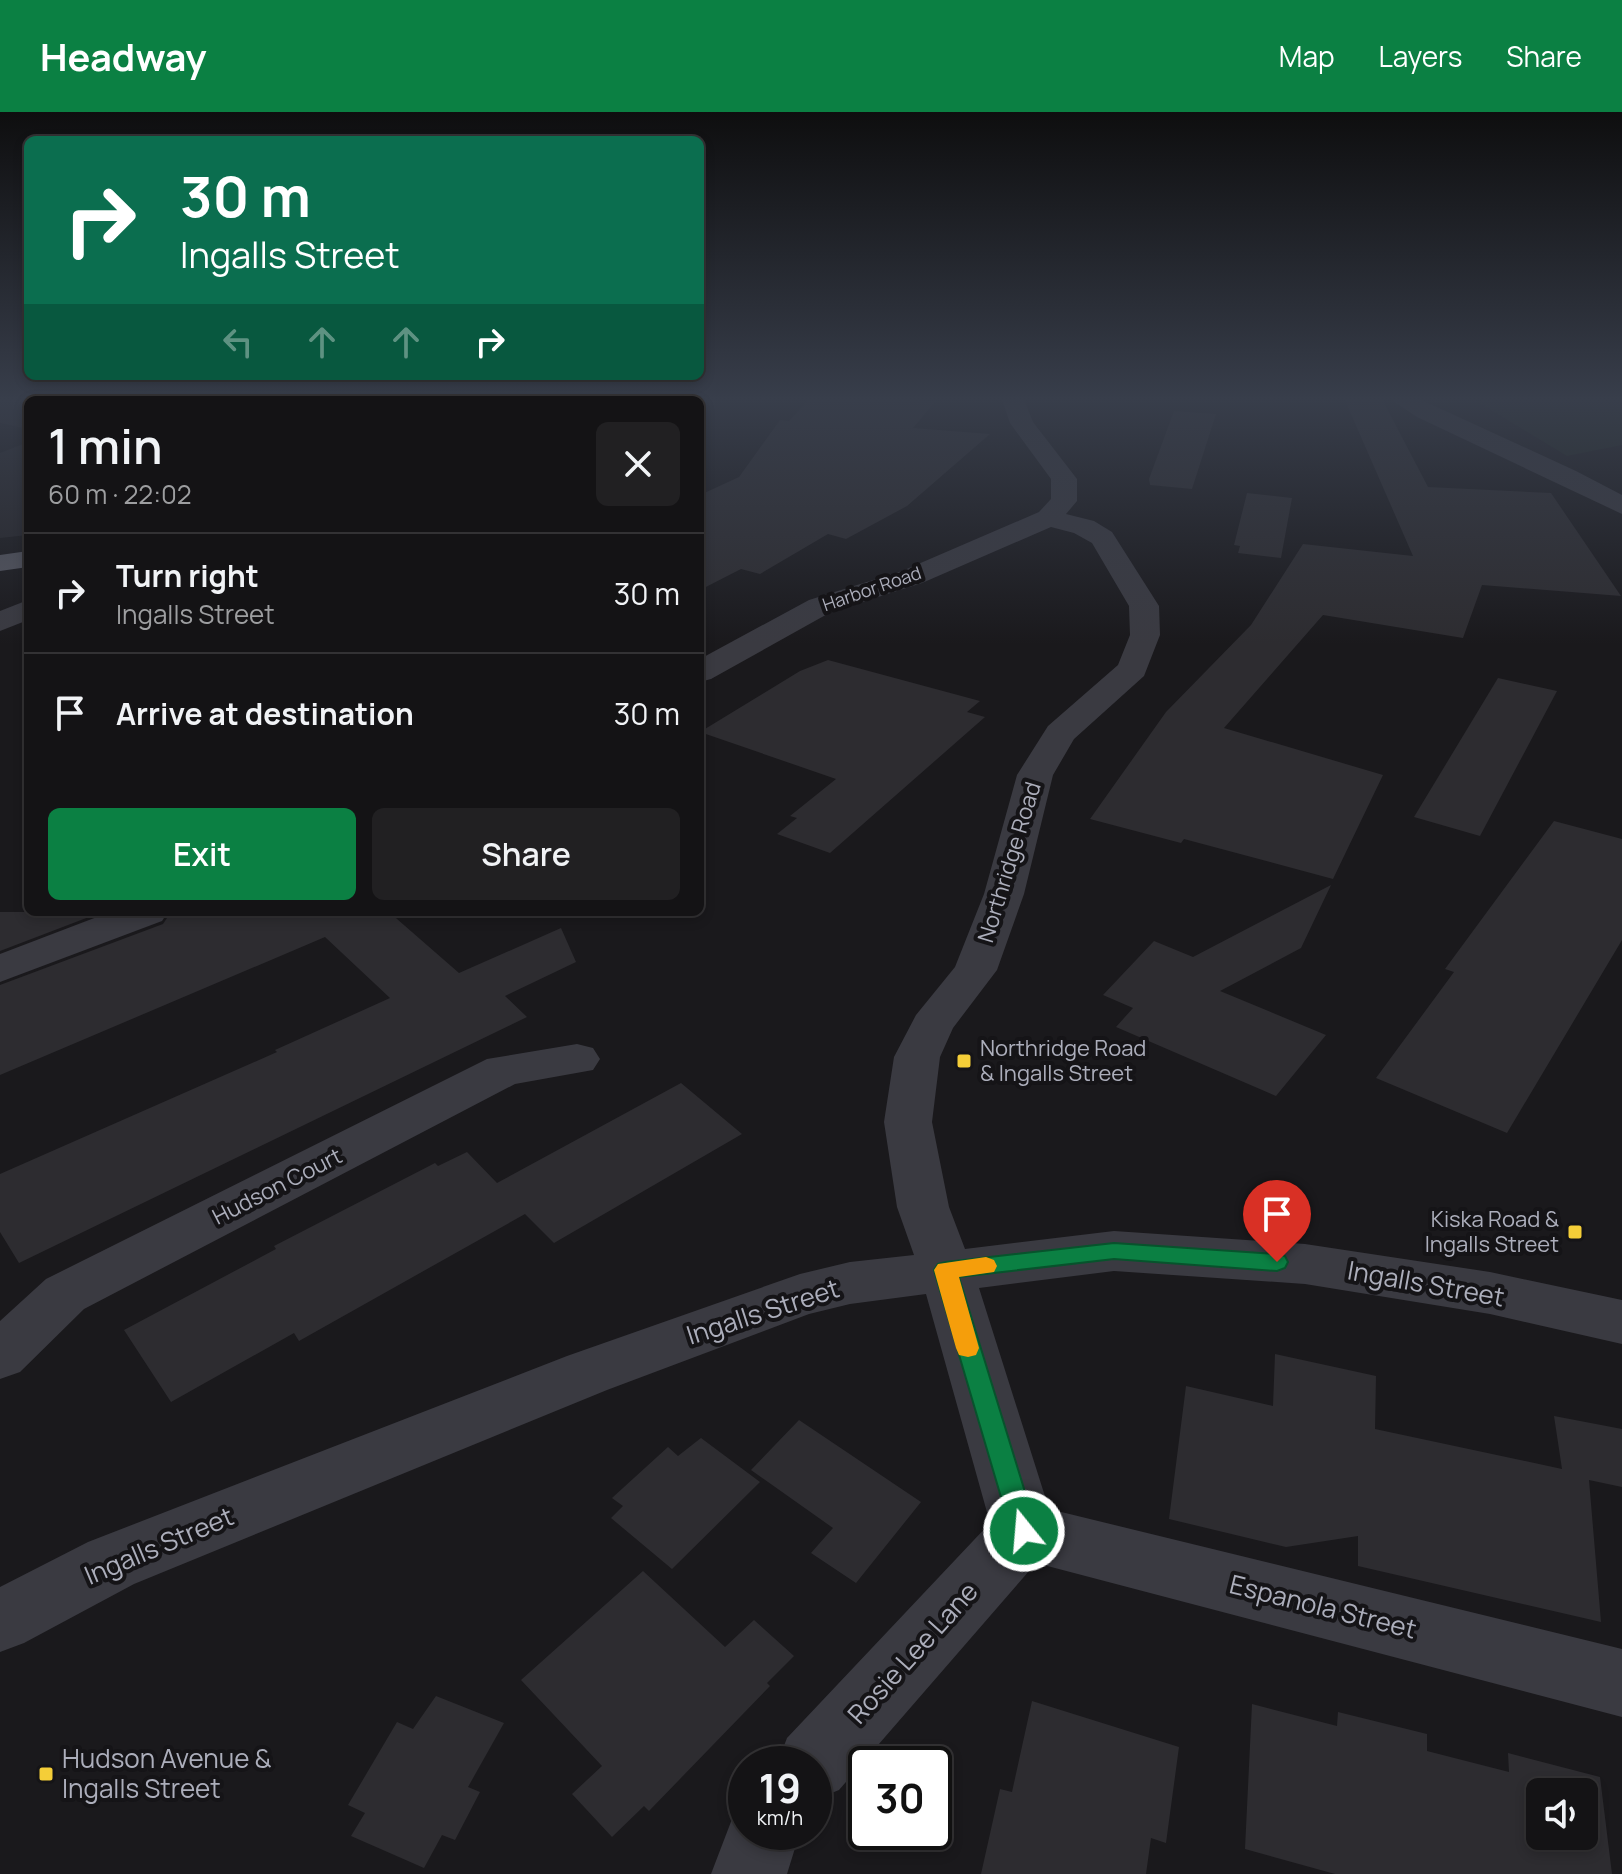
<!DOCTYPE html>
<html lang="en">
<head>
<meta charset="utf-8">
<style>
  :root { --surface:#141315; --page:#212022; --text:#f1f3f6; --muted:#9d9ea0; --line:#333234; --accent:#0b8043 }
  body { margin:0; font-family:Manrope,sans-serif; background:var(--page); color:var(--text); height:100vh; display:flex; flex-direction:column; font-size:30px; white-space:nowrap }
  * { box-sizing:border-box; margin:0 }
  p { font-size:26px; color:var(--muted) }
  .icon { flex:none; width:44px; height:44px; fill:none; stroke:currentColor; stroke-width:2; stroke-linecap:round; stroke-linejoin:round }
  .map { position:relative; flex:1; overflow:hidden }
  .side { position:absolute; left:24px; top:284px; width:680px; height:520px; display:flex; flex-direction:column; background:var(--surface); border-radius:12px; box-shadow:0 4px 12px #0003,0 0 0 2px var(--line) }
  .side>* { flex:none }
  .banner { position:absolute; left:24px; top:24px; width:680px; height:244px; border-radius:12px; box-shadow:0 4px 12px #0003,0 0 0 2px var(--line); background:#0b6e4f; color:#fff; overflow:hidden }
  .controls { position:absolute; left:1526px; top:1666px; display:grid; gap:16px }
  .controls a { display:grid; place-items:center; width:72px; height:72px; border-radius:12px; background:var(--surface); box-shadow:0 4px 12px #0003,0 0 0 2px var(--line); font-size:40px }
  .speed { position:absolute; left:728px; top:1634px; display:flex; gap:16px; font-size:40px; font-weight:700; text-align:center }
  .speed>* { display:grid; place-content:center; width:104px; height:104px; border-radius:50%; background:var(--surface); box-shadow:0 4px 12px #0003,0 0 0 2px var(--line); line-height:1 }
  .speed small { font-size:20px; font-weight:400 }
  .speed .limit { border:4px solid #111; border-radius:12px; background:#fff; color:#111 }
  .pin { position:absolute; display:grid; place-items:center; width:68px; height:68px; color:#fff; margin:-82px -34px; border-radius:50% 50% 50% 0; rotate:-45deg; box-shadow:0 0 8px #0007 }
  .pin .icon { rotate:45deg }
  .me { position:absolute; width:88px; margin:-44px; rotate:343deg; stroke-linejoin:round; filter:drop-shadow(0 0 6px #0008) }
  .turn { display:flex; align-items:center; gap:28px; height:168px; padding:0 24px; font-size:36px }
  .turn .icon { width:104px; height:104px; stroke-width:2.5 }
  .turn b { display:block; font-size:56px; line-height:68px }
  .lanes { display:flex; align-items:center; height:76px; padding:0 24px; background:#0003; justify-content:center; gap:40px; direction:ltr }
  .lanes .off { opacity:.35 }
  .round { display:grid; place-items:center; flex:none; width:84px; height:84px; border-radius:12px; background:var(--page) }
  .headline { display:flex; align-items:center; justify-content:space-between; height:136px; padding:0 24px }
  h1 { font-size:48px; font-weight:600; line-height:60px }
  .primary-button { display:flex; gap:16px; margin-top:auto; padding:16px 24px }
  .primary-button a { flex:1; height:92px; border-radius:12px; background:var(--accent); color:#fff; font-size:32px; font-weight:600; line-height:92px; text-align:center }
  .primary-button a+a { background:var(--page); color:var(--text) }
  ul { padding:0; list-style:none }
  li { display:flex; align-items:center; gap:24px; height:120px; padding:0 24px; border-top:2px solid var(--line) }
  li div { flex:1 }
  li b { display:block; font-size:30px }
  li em { font-style:normal }
  header { display:flex; align-items:center; gap:48px; box-sizing:border-box; height:112px; padding:0 40px; background:var(--accent); color:#fff }
  header strong { font-size:38px }
  nav { display:flex; gap:44px; margin-inline-start:auto; font-size:28px }
  .map>svg:first-child { display:block }
</style>
</head>
<body>
<header>
<strong>Headway</strong>
<nav><a>Map</a><a>Layers</a><a>Share</a></nav>
</header>
<div class="map">
<svg width="1622" height="1762" viewBox="0 0 1622 1762">
  <rect width="100%" height="100%" fill="#1a191c"/>
  <g fill="#262529">
    <path d="M 0,285 L 445,285 L 440,288 L 28,288 L 28,317 L 0,311 Z"/>
    <path d="M 28,330 L 28,423 L 0,426 L 0,341 Z"/>
  </g>
  <path fill="#1f2721" d="M 1476,285 L 1622,285 L 1622,333 L 1567,344 L 1481,292 Z"/>
  <g fill="#2d2c30" fill-rule="evenodd">
    <path d="M 811,285 L 893,285 L 935,290 L 913,316 L 990,322 L 907,394 L 846,427 L 828,422 L 760,462 L 741,457 L 700,478 L 700,383 L 739,365 L 780,308 L 789,309 Z"/>
    <path d="M 1381,285 L 1428,375 L 1551,381 L 1621,484 L 1482,473 L 1463,526 L 1323,503 L 1224,616 L 1383,663 L 1333,767 L 1184,727 L 1181,731 L 1090,707 L 1166,600 L 1251,513 L 1303,432 L 1413,444 L 1344,286 Z"/>
    <path d="M 1174,299 L 1216,302 L 1192,377 L 1150,373 L 1149,367 Z"/>
    <path d="M 1247,381 L 1292,386 L 1281,446 L 1238,441 L 1240,434 L 1234,433 Z"/>
    <path d="M 828,548 L 980,589 L 967,600 L 985,605 L 830,741 L 777,722 L 797,706 L 790,704 L 836,667 L 700,620 L 800,559 Z"/>
    <path d="M 1498,566 L 1557,579 L 1480,724 L 1414,705 Z"/>
    <path d="M 1554,709 L 1622,727 L 1622,828 L 1507,1021 L 1376,966 L 1454,860 L 1445,857 Z"/>
    <path d="M 1331,773 L 1301,836 L 1220,879 L 1326,923 L 1276,984 L 1116,915 L 1133,896 L 1103,883 L 1154,829 L 1193,845 Z"/>
    <path d="M 0,800 L 102,800 L 0,839 Z"/>
    <path d="M 171,800 L 389,800 L 459,861 L 561,816 L 576,850 L 505,884 L 527,905 L 19,1151 L 0,1120 L 0,1062 L 277,940 L 275,938 L 390,886 L 325,825 L 0,963 L 0,873 L 163,812 Z"/>
    <path d="M 681,971 L 742,1022 L 554,1131 L 525,1102 L 299,1229 L 294,1221 L 171,1290 L 124,1218 L 276,1137 L 274,1134 L 435,1051 L 438,1054 L 467,1040 L 497,1071 Z"/>
    <path d="M 1275,1242 L 1376,1264 L 1375,1317 L 1562,1357 L 1554,1304 L 1622,1317 L 1622,1375 L 1589,1368 L 1601,1510 L 1358,1454 L 1358,1424 L 1286,1435 L 1169,1407 L 1186,1274 L 1273,1294 Z"/>
    <path d="M 799,1308 L 921,1390 L 856,1471 L 811,1441 L 833,1416 L 751,1358 Z"/>
    <path d="M 701,1326 L 760,1370 L 672,1457 L 611,1406 L 623,1394 L 612,1386 L 668,1335 L 678,1344 Z"/>
    <path d="M 643,1459 L 725,1535 L 754,1508 L 794,1544 L 767,1571 L 770,1574 L 649,1699 L 644,1694 L 612,1725 L 572,1682 L 602,1654 L 521,1568 Z"/>
    <path d="M 436,1584 L 504,1611 L 468,1675 L 480,1680 L 455,1728 L 442,1723 L 424,1756 L 351,1724 L 365,1701 L 348,1693 L 397,1610 L 413,1617 Z"/>
    <path d="M 1032,1589 L 1179,1635 L 1166,1731 L 1151,1726 L 1146,1762 L 981,1762 L 1000,1677 L 1012,1680 Z"/>
    <path d="M 1252,1592 L 1337,1614 L 1338,1600 L 1427,1622 L 1427,1639 L 1509,1660 L 1508,1641 L 1600,1665 L 1612,1762 L 1335,1762 L 1245,1737 ZM 1540,1680 L 1584,1680 L 1584,1724 L 1540,1724 Z"/>
  </g>
  <g fill="none" stroke-linecap="round" stroke-linejoin="round">
    <g fill="#3a3a41" fill-rule="evenodd">
      <path d="M 1001,285 L 1023,285 L 1033,310 L 1077,367 L 1077,389 L 1066,402 L 1094,409 L 1112,420 L 1159,494 L 1160,523 L 1144,564 L 1074,627 L 1053,663 L 1024,782 L 997,858 L 953,916 L 940,945 L 932,1010 L 949,1095 L 965,1137 L 1114,1119 L 1305,1132 L 1490,1160 L 1622,1188 L 1622,1232 L 1490,1202 L 1305,1172 L 1114,1159 L 979,1176 L 1049,1397 L 1622,1537 L 1622,1605 L 1036,1451 L 839,1678 L 814,1688 L 814,1652 L 777,1652 L 787,1626 L 990,1411 L 926,1182 L 850,1192 L 809,1202 L 607,1278 L 134,1472 L 24,1531 L 0,1540 L 0,1475 L 88,1430 L 567,1244 L 800,1162 L 850,1150 L 914,1143 L 897,1095 L 884,1010 L 894,945 L 916,903 L 955,855 L 984,782 L 1017,663 L 1048,614 L 1118,553 L 1130,523 L 1129,494 L 1092,431 L 1074,421 L 1051,415 L 922,471 L 831,500 L 711,567 L 700,570 L 700,547 L 809,488 L 902,459 L 1039,400 L 1051,387 L 1051,367 L 1010,311 Z"/>
      <path d="M 1387,285 L 1415,285 L 1576,359 L 1622,383 L 1622,402 L 1417,305 Z"/>
      <path d="M 28,488 L 28,508 L 0,519 L 0,499 Z"/>
      <path d="M 110,800 L 168,800 L 162,809 L 0,870 L 0,842 Z"/>
      <path d="M 577,932 L 593,936 L 600,947 L 593,958 L 515,972 L 84,1197 L 20,1260 L 0,1267 L 0,1209 L 46,1167 L 487,947 Z"/>
      <path d="M 746,1690 L 746,1720 L 800,1720 L 787,1762 L 711,1762 L 737,1694 Z"/>
    </g>
    <g fill="#565760" fill-rule="evenodd">
      <path d="M 472,285 L 497,285 L 470,288 Z"/>
      <path d="M 28,439 L 28,455 L 0,459 L 0,443 Z"/>
    </g>
  </g>
  <linearGradient id="sky" x2="0" y2="1"><stop stop-color="#0e0e0f"/><stop offset="0.54" stop-color="#383e4b"/><stop offset="1" stop-color="#383e4b" stop-opacity="0"/></linearGradient>
  <rect width="1622" height="532" fill="url(#sky)"/>
  <path fill="#0b8043" stroke="#07532c" stroke-width="2" d="M 1114,1131 L 1277,1142 L 1285,1144 L 1288,1150 L 1285,1156 L 1277,1159 L 1114,1147 L 959,1165 L 1037,1419 L 1033,1427 L 1024,1431 L 1014,1427 L 1011,1419 L 934,1158 L 938,1152 L 946,1150 Z"/>
  <path fill="#f59e0b" d="M 986,1145 L 994,1148 L 997,1154 L 994,1160 L 959,1165 L 979,1236 L 976,1243 L 968,1245 L 959,1243 L 956,1236 L 934,1158 L 938,1152 Z"/>
  <g fill="#f5ce38" stroke="#151417" stroke-width="3">
    <rect x="956" y="941" width="16" height="16" rx="4"/>
    <rect x="1567" y="1112" width="16" height="16" rx="4"/>
    <rect x="38" y="1654" width="16" height="16" rx="4"/>
  </g>
  <g text-anchor="middle" stroke-width="8" stroke-linejoin="round" paint-order="stroke">
    <g font-size="18" fill="#acaebb" stroke="#151417">
      <text transform="translate(872 477) rotate(-19)" y="6">Harbor Road</text>
    </g>
    <g font-size="22" fill="#acaebb" stroke="#151417">
      <text transform="translate(1009 750) rotate(-73)" y="8">Northridge Road</text>
      <text transform="translate(277 1074) rotate(-27)" y="8">Hudson Court</text>
    </g>
    <g font-size="22" fill="#acaebb" stroke="#151417" text-anchor="start">
      <text x="980" y="944">Northridge Road<tspan x="980" dy="25">&amp; Ingalls Street</tspan></text>
      <text x="1559" y="1115" text-anchor="end">Kiska Road &amp;<tspan x="1559" dy="25">Ingalls Street</tspan></text>
    </g>
    <g font-size="26" fill="#acaebb" stroke="#151417">
      <text transform="translate(1426 1172) rotate(10)" y="9">Ingalls Street</text>
      <text transform="translate(763 1200) rotate(-18)" y="9">Ingalls Street</text>
      <text transform="translate(159 1434) rotate(-23)" y="9">Ingalls Street</text>
      <text transform="translate(1323 1495) rotate(14)" y="9">Espanola Street</text>
      <text transform="translate(913 1541) rotate(-48)" y="9">Rosie Lee Lane</text>
    </g>
    <g font-size="26" fill="#acaebb" stroke="#151417" text-anchor="start">
      <text x="62" y="1656">Hudson Avenue &amp;<tspan x="62" dy="30">Ingalls Street</tspan></text>
    </g>
  </g>
</svg>
<div class="controls">
<a><svg class="icon" aria-label="sound" viewBox="0 0 24 24"><path d="M4 9h4l5-4v14l-5-4H4zM17 9q2 3 0 6"/></svg></a>
</div>
<div class="speed"><div>19<small>km/h</small></div><div class="limit">30</div></div>
<div class="pin" style="left:1277px;top:1150px;background:#d93025"><svg class="icon" aria-label="arrive" viewBox="0 0 24 24"><path d="M6 21V4h12l-3 4 3 4H6"/></svg></div>
<svg class="me" style="left:1024px;top:1419px" viewBox="-20 -20 40 40"><circle r="17" fill="#0b8043" stroke="#fff" stroke-width="3"/><path d="M0-11L8 9 0 5-8 9z" fill="#fff"/></svg>
<div class="banner">
<div class="turn"><svg class="icon" aria-label="right" viewBox="0 0 24 24"><path d="M7 20v-9h11M14 6l5 5-5 5"/></svg><div><b>30 m</b>Ingalls Street</div></div>
<div class="lanes"><svg class="icon off" aria-label="left" viewBox="0 0 24 24"><path d="M17 20v-9H6M10 6l-5 5 5 5"/></svg><svg class="icon off" aria-label="ahead" viewBox="0 0 24 24"><path d="M12 20V5M6 11l6-6 6 6"/></svg><svg class="icon off" aria-label="ahead" viewBox="0 0 24 24"><path d="M12 20V5M6 11l6-6 6 6"/></svg><svg class="icon" aria-label="right" viewBox="0 0 24 24"><path d="M7 20v-9h11M14 6l5 5-5 5"/></svg></div>
</div>
<section class="side">
<div class="headline"><div><h1>1 min</h1><p>60 m · 22:02</p></div><a class="round"><svg class="icon" aria-label="close" viewBox="0 0 24 24"><path d="M6 6l12 12M18 6L6 18"/></svg></a></div>
<ul>
<li><svg class="icon" aria-label="right" viewBox="0 0 24 24"><path d="M7 20v-9h11M14 6l5 5-5 5"/></svg><div><b>Turn right</b><p>Ingalls Street</p></div><em>30 m</em></li>
<li><svg class="icon" aria-label="arrive" viewBox="0 0 24 24"><path d="M6 21V4h12l-3 4 3 4H6"/></svg><div><b>Arrive at destination</b></div><em>30 m</em></li>
</ul>
<div class="primary-button"><a>Exit</a><a>Share</a></div>
</section>
</div>
</body>
</html>
